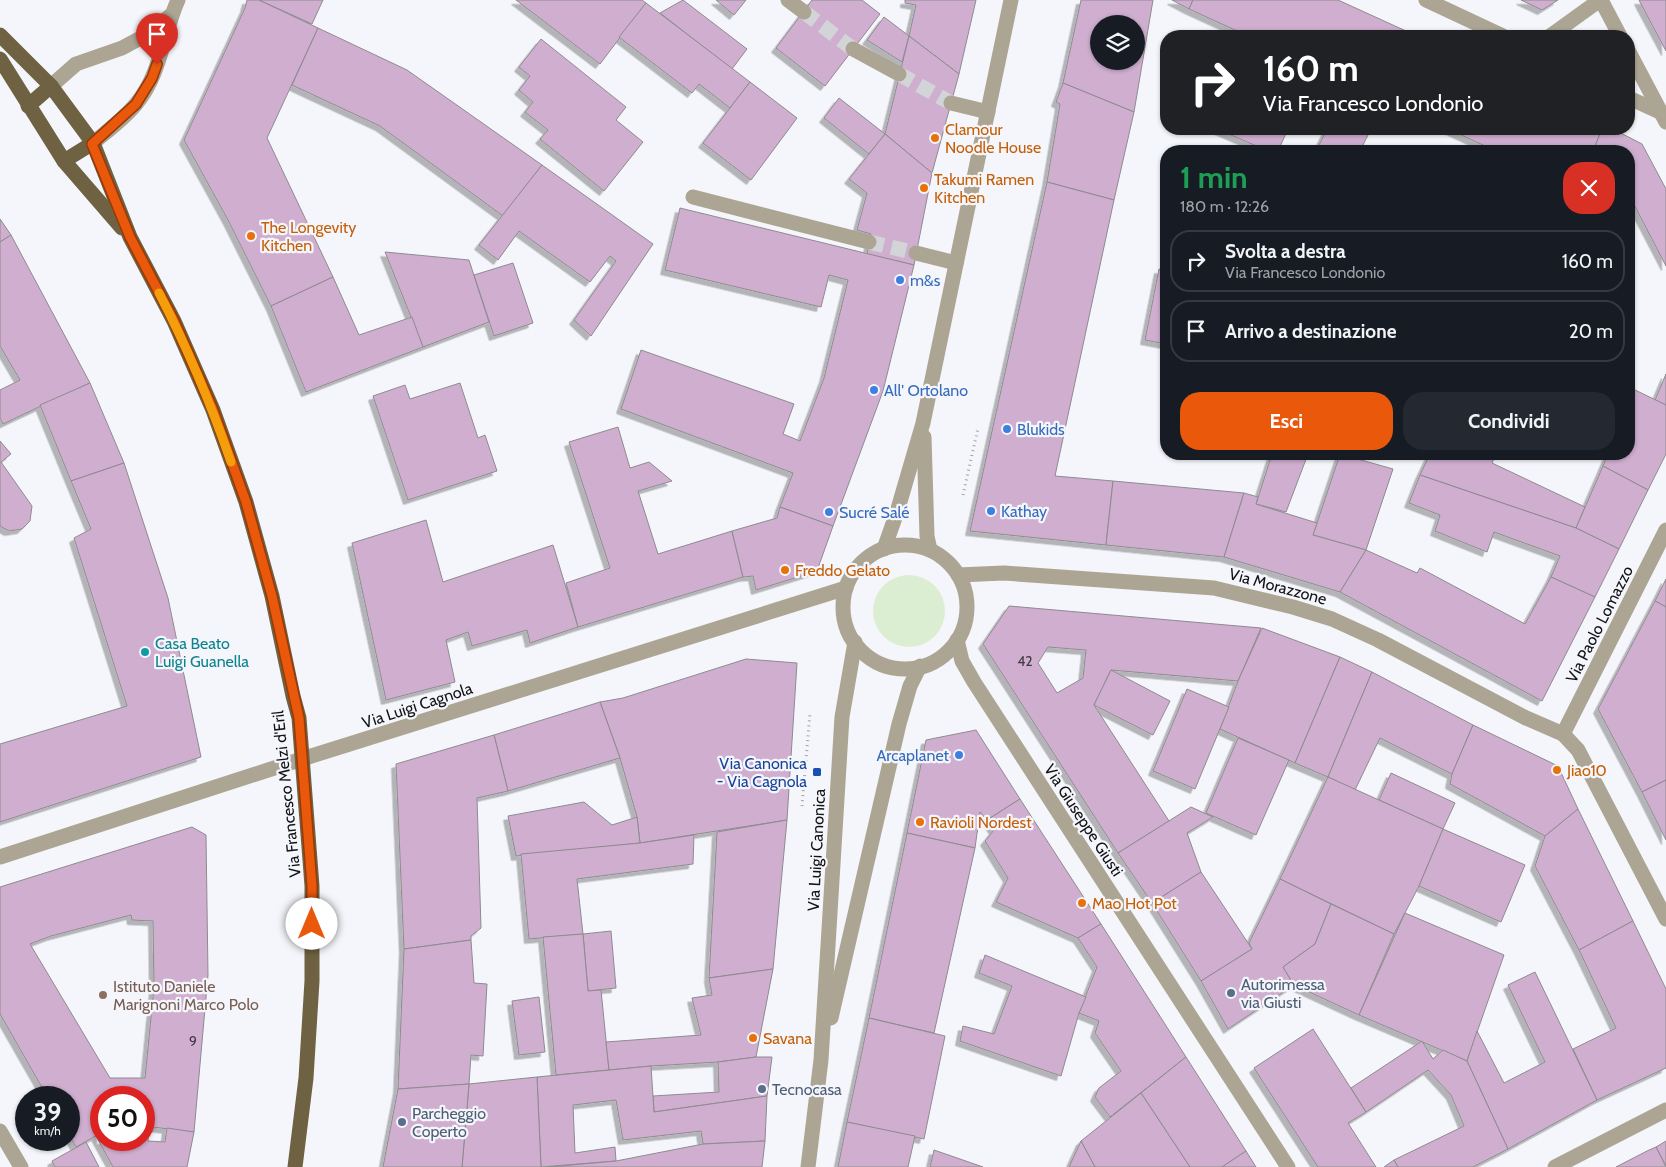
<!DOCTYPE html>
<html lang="it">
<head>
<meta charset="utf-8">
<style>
  :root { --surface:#171b24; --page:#242831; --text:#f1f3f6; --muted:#9ea1a6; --line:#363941; --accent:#ea580c }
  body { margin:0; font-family:Cabin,sans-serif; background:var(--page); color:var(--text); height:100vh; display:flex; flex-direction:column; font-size:19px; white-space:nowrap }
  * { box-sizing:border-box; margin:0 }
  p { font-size:16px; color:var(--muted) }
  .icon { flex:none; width:28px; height:28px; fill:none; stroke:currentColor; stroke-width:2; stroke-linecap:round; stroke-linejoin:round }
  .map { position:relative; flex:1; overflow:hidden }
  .sheet { position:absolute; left:1160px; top:145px; width:475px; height:315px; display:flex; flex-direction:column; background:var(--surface); border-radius:20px; box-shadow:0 1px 4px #0004 }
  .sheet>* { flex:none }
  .top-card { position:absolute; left:1160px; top:30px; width:475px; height:105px; border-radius:20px; box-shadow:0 1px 4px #0004; background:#202124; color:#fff; overflow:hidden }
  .fabs { position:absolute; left:1090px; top:15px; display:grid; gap:10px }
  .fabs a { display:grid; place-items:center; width:55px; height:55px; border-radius:50%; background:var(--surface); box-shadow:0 1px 4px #0004; font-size:25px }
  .speed { position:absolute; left:15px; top:1086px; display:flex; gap:10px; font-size:25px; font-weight:700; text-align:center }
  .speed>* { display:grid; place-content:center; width:65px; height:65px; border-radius:50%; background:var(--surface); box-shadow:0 1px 4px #0004; line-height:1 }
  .speed small { font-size:12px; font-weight:400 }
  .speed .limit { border:8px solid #d22; background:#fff; color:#111 }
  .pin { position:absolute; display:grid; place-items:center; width:42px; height:42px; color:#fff; margin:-51px -21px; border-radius:50% 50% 50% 0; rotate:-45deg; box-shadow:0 0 5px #0007 }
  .pin .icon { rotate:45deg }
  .me { position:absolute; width:55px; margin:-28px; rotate:0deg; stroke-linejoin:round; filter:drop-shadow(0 0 4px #0008) }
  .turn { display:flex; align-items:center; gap:18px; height:105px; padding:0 20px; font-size:22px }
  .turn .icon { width:65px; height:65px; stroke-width:2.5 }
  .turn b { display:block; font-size:35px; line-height:42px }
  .round { display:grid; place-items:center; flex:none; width:52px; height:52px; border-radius:20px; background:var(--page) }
  .summary { display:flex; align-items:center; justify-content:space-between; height:85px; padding:0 20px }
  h1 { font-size:30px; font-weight:700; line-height:38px; color:#1e9e55 }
  .cta { display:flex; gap:10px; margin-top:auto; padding:10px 20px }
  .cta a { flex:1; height:58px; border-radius:20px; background:var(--accent); color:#fff; font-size:20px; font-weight:700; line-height:58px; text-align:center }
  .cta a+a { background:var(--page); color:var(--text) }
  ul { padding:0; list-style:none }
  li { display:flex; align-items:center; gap:15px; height:62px; margin:0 10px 8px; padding:0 10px; border:2px solid var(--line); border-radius:20px }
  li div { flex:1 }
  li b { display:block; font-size:19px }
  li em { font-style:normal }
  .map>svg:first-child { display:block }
</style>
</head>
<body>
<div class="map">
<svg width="1666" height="1167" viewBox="0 0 1666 1167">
  <defs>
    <filter id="shadow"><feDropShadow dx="-4.5" dy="4.5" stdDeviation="0" flood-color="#0004"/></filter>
  </defs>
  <rect width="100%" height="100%" fill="#f5f6fb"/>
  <circle fill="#dceed2" cx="909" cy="611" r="36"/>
  <g fill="#cfaecf" stroke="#8e8b8e" fill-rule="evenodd" filter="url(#shadow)">
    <path d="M 247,0 L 259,0 L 318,28 L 267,138 L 333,277 L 271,306 L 228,220 L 184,140 L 245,8 Z"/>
    <path d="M 259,0 L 323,0 L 312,24 Z"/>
    <path d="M 516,0 L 642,0 L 646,3 L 600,64 Z"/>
    <path d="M 683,0 L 747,49 L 732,69 L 660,13 Z"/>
    <path d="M 716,0 L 746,0 L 734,15 Z"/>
    <path d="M 812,0 L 862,0 L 880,14 L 825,86 L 776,48 Z"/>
    <path d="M 905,0 L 976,0 L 959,74 L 909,36 L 916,5 L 905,3 Z"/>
    <path d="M 1081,0 L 1153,0 L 1134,112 L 1063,83 ZM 1099,24 L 1136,24 L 1136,61 L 1099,61 Z"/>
    <path d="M 1172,0 L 1193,0 L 1189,9 Z"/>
    <path d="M 1193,0 L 1338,0 L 1417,36 L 1248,36 L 1189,9 Z"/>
    <path d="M 1521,0 L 1558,0 L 1542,10 Z"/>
    <path d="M 1639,0 L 1666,0 L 1666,51 L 1642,6 Z"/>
    <path d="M 646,3 L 750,82 L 730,108 L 699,84 L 692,93 L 619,37 Z"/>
    <path d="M 884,17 L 909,36 L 902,62 L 867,40 Z"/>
    <path d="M 318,28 L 407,70 L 542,165 L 503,216 L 380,126 L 292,85 Z"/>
    <path d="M 909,36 L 959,74 L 932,173 L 885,134 Z"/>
    <path d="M 541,39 L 626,107 L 616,120 L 643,142 L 604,191 L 540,139 L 548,130 L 525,112 L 533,102 L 519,90 L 530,76 L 519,67 Z"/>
    <path d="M 750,82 L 797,118 L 751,180 L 703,143 Z"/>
    <path d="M 1063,83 L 1134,112 L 1114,200 L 1047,182 L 1060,104 L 1056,102 Z"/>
    <path d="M 839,98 L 885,134 L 869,154 L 824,118 Z"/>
    <path d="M 1217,129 L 1288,129 L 1278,151 L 1268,151 Z"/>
    <path d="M 1327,129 L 1371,129 L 1360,151 L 1316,151 Z"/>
    <path d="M 1448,129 L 1602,129 L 1593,151 L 1496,151 Z"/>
    <path d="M 1602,129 L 1613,129 L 1642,144 L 1666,189 L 1666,266 L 1629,195 L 1629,151 L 1593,151 Z"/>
    <path d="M 885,134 L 932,173 L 914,265 L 867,254 L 871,234 L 857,230 L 867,193 L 849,179 Z"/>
    <path d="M 542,165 L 653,244 L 591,336 L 574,320 L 616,261 L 610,256 L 590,282 L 519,231 L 498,260 L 479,245 Z"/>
    <path d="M 1047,182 L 1114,200 L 1055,476 L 1113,481 L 1106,545 L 970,531 Z"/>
    <path d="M 680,208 L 914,265 L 883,391 L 833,526 L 780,507 L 793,473 L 621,409 L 641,350 L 794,404 L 783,434 L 800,441 L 824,378 L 848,280 L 829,275 L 821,307 L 665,270 Z"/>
    <path d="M 0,219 L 11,235 L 0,242 Z"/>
    <path d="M 11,235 L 90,383 L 3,424 L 0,418 L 0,390 L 20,380 L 0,346 L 0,242 Z"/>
    <path d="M 385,252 L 469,260 L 489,322 L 423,347 Z"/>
    <path d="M 513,263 L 533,323 L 494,336 L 474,275 Z"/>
    <path d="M 1159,269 L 1166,270 L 1166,344 L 1145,340 Z"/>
    <path d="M 333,277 L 359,335 L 412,317 L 423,347 L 306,392 L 271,306 Z"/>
    <path d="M 1666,374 L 1666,405 L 1655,400 Z"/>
    <path d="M 90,383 L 124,463 L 71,481 L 40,405 Z"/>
    <path d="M 460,383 L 478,438 L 485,435 L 497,471 L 408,500 L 373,396 L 405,385 L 410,399 Z"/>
    <path d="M 1629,387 L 1666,405 L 1666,454 L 1648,490 L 1603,466 L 1608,454 L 1629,454 Z"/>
    <path d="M 618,427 L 630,468 L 649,462 L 672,481 L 638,491 L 658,554 L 732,531 L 743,577 L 578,627 L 566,583 L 610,568 L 569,442 Z"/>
    <path d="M 0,441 L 11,454 L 1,462 L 32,506 L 30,521 L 22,529 L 9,531 L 0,526 Z"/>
    <path d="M 1272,454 L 1308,454 L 1286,512 L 1256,504 Z"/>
    <path d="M 1340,454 L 1393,469 L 1366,550 L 1313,535 Z"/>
    <path d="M 1430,454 L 1496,454 L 1492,463 L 1585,507 L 1576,528 L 1420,475 Z"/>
    <path d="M 124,463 L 168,598 L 201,757 L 0,822 L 0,744 L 127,706 L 74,538 L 91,529 L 71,481 Z"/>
    <path d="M 1603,466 L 1648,490 L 1619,549 L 1576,528 Z"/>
    <path d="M 1420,475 L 1576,528 L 1619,549 L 1595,597 L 1551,577 L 1560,556 L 1494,532 L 1487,552 L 1435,531 L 1440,515 L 1409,503 Z"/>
    <path d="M 1113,481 L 1244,493 L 1224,557 L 1106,545 Z"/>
    <path d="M 1244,493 L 1258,497 L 1256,504 L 1317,523 L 1313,535 L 1366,550 L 1340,592 L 1224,557 Z"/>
    <path d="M 780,507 L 833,526 L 817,571 L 756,590 L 753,576 L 743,577 L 732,531 L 777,518 Z"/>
    <path d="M 426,520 L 443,582 L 553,545 L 578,627 L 530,643 L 527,630 L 472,646 L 468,632 L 446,640 L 455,682 L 386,700 L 352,543 Z"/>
    <path d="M 1366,550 L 1417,573 L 1420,568 L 1525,624 L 1551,577 L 1595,597 L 1542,701 L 1340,592 Z"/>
    <path d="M 1666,579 L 1666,607 L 1655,601 Z"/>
    <path d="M 1655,601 L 1666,607 L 1666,780 L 1642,792 L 1598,709 Z"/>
    <path d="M 1009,606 L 1261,628 L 1238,681 L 1111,670 L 1094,705 L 1169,821 L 1118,853 L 983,644 ZM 1048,647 L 1086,650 L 1083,678 L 1057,693 L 1038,663 Z"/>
    <path d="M 1262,628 L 1340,657 L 1295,763 L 1220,729 L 1238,681 Z"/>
    <path d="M 1340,657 L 1372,672 L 1328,777 L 1295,763 Z"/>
    <path d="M 746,659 L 797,663 L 787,820 L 640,843 L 637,817 L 620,758 L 600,702 L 623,698 Z"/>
    <path d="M 1111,670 L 1170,701 L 1153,735 L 1094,705 Z"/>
    <path d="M 1372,672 L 1473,725 L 1452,774 L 1380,738 L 1355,790 L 1328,777 Z"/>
    <path d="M 1187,689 L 1229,707 L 1195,789 L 1153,771 Z"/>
    <path d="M 600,702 L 620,758 L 508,791 L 494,735 Z"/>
    <path d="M 1473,725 L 1558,766 L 1578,809 L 1545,836 L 1450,784 L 1452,774 Z"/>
    <path d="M 976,730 L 1020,799 L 987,820 L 980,812 L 975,848 L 907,833 L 926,740 Z"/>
    <path d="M 494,735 L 508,791 L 477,798 L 481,928 L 471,936 L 471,940 L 404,949 L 396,764 Z"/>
    <path d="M 1238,738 L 1289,760 L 1256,835 L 1206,813 Z"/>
    <path d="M 1391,773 L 1455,803 L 1443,829 L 1379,800 Z"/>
    <path d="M 1328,777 L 1443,829 L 1419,886 L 1394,934 L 1280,879 Z"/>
    <path d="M 1666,780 L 1666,840 L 1642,792 Z"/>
    <path d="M 1020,799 L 1101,924 L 1078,938 L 996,902 L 1008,878 L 985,841 L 994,830 L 987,820 Z"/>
    <path d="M 584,802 L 612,825 L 637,817 L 640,843 L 516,856 L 508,816 Z"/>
    <path d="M 1191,807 L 1213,817 L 1187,833 L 1201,872 L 1152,903 L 1118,853 Z"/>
    <path d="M 1578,809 L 1633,921 L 1579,950 L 1535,866 L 1545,836 Z"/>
    <path d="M 787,820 L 773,969 L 709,978 L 717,832 Z"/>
    <path d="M 192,827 L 206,835 L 208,975 L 194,1132 L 144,1126 L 144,1098 L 101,1098 L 101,1133 L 76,1147 L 69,1135 L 69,1098 L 48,1098 L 0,1014 L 0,887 ZM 131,915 L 132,920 L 153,921 L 154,987 L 145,1078 L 110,1078 L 30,944 L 51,936 Z"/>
    <path d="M 1443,829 L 1525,865 L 1501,922 L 1419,886 Z"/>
    <path d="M 907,833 L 975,848 L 934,1033 L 869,1018 Z"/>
    <path d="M 694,835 L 693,864 L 577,879 L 583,934 L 529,939 L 521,854 L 640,843 Z"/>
    <path d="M 1201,872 L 1252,949 L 1201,981 L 1152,903 Z"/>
    <path d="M 1280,879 L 1331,904 L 1315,944 L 1283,967 L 1294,985 L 1228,1029 L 1201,981 L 1252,949 L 1249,943 Z"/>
    <path d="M 1331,904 L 1394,934 L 1359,1015 L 1294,985 L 1283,967 L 1315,944 Z"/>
    <path d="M 1405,913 L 1504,955 L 1467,1061 L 1359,1015 Z"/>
    <path d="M 1633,921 L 1666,989 L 1666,1068 L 1597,1100 L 1573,1049 L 1616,1028 L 1579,950 Z"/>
    <path d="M 1101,924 L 1186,1057 L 1110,1117 L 1095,1097 L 1099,1088 L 1121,1071 L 1095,1033 L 1099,1021 L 1079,1013 L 1097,967 L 1078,938 Z"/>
    <path d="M 611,931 L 616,988 L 588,991 L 583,934 Z"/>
    <path d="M 583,934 L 588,991 L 601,990 L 609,1070 L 556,1075 L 543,937 Z"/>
    <path d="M 471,940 L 474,983 L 487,984 L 483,1056 L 471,1055 L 469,1084 L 398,1089 L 404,949 Z"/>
    <path d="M 985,955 L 1086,997 L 1079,1013 L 1061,1076 L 960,1041 L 963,1026 L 994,1034 L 1012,986 L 979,973 Z"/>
    <path d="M 773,969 L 756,1057 L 718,1062 L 651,1066 L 609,1070 L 606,1042 L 701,1035 L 692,998 L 712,995 L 709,978 Z"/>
    <path d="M 1535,972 L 1597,1100 L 1508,1149 L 1467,1061 L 1477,1031 L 1504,1083 L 1545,1062 L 1508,985 Z"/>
    <path d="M 539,997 L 545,1052 L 519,1055 L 512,1001 Z"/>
    <path d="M 869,1018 L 945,1036 L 924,1139 L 847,1122 Z"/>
    <path d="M 1313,1029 L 1366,1112 L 1348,1123 L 1376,1167 L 1318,1167 L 1254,1068 Z"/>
    <path d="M 1422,1041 L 1433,1059 L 1443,1050 L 1467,1061 L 1508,1149 L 1473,1167 L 1398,1167 L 1394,1160 L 1464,1126 L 1451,1095 L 1428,1070 L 1366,1112 L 1351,1088 Z"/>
    <path d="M 756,1057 L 772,1057 L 767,1096 L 654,1112 L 653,1096 L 719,1092 L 718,1062 Z"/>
    <path d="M 1186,1057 L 1246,1151 L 1222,1167 L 1190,1167 L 1141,1093 Z"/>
    <path d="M 651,1066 L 654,1112 L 767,1096 L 765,1141 L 703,1144 L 701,1131 L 623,1140 L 616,1100 L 573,1105 L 575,1153 L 615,1147 L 616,1161 L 541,1167 L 537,1077 Z"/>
    <path d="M 537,1077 L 541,1167 L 462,1167 L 469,1084 Z"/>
    <path d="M 469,1084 L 462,1167 L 383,1167 L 398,1089 Z"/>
    <path d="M 1141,1093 L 1190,1167 L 1095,1167 L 1081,1141 Z"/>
    <path d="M 847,1122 L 915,1136 L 908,1167 L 838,1167 Z"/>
    <path d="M 144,1126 L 149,1126 L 148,1141 L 165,1142 L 167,1128 L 194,1132 L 187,1167 L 113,1167 L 96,1136 L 101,1133 L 101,1140 L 144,1140 Z"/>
    <path d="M 765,1141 L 762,1167 L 549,1167 L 616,1161 L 703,1144 Z"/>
    <path d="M 1081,1141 L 1095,1167 L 1069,1167 Z"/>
    <path d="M 1666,1141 L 1666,1166 L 1656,1147 Z"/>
    <path d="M 86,1142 L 99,1167 L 55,1167 L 52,1161 Z"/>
    <path d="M 1656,1147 L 1666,1167 L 1616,1167 L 1647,1151 Z"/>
    <path d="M 934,1150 L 983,1167 L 930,1167 Z"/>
    <path d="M 1246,1151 L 1256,1167 L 1222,1167 Z"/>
    <path d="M 1394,1160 L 1398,1167 L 1384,1167 Z"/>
  </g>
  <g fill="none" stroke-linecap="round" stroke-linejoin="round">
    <g stroke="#d3d4d8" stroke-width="15" stroke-dasharray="15 8" stroke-linecap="butt">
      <path d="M 804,12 L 853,49"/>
      <path d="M 899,74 L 951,103"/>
      <path d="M 869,242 L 916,253"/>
    </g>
    <g stroke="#a1a2a6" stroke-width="3" stroke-dasharray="1 4" stroke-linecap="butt">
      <path d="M 963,495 L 978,428"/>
      <path d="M 802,806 L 810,713"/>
    </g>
    <g stroke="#aca593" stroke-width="15">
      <path d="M 788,0 L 804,12"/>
      <path d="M 1426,0 L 1503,36"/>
      <path d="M 1601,0 L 1620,36"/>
      <path d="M 1550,36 L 1600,0"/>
      <path d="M 853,49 L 899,74"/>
      <path d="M 1629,52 L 1666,122"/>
      <path d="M 51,86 L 76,64 L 122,48 L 148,34 L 171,15"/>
      <path d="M 1629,98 L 1662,113"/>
      <path d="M 951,103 L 988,112"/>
      <path d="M 93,143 C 107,131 124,119 136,104 C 161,75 163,33 178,0"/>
      <path d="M 693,197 L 869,242"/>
      <path d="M 916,253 L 956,263"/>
      <path d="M 924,437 L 927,536 L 930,550"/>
      <circle cx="905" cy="607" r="62"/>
      <path d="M 884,549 L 897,512 L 923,423 L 1011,0"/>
      <path d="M 958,575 L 1004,573 L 1214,588 L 1293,607 L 1332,619 L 1378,640 L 1526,718 L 1563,734 L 1578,750 L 1666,919"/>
      <path d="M 957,640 L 962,661 L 974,682 L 1288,1167"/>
      <path d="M 1563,734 L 1666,530"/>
      <path d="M 0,857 L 302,759 L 846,588"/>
      <path d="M 831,1018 L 899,724 L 910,686 L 920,666"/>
      <path d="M 0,1131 L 21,1167"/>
      <path d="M 808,1167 L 821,1060 L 842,717 L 855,642"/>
      <path d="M 1555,1167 L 1666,1110"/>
    </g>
    <g stroke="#6f6242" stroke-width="15">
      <path d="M 0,35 L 51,86 L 93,143 L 130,237 L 174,321 L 213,410 L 246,502 L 272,596 L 293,696 L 299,718 L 312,886 L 312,981 L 306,1078 L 295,1167"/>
      <path d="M 0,59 L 64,161 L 122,228"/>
      <path d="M 28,106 L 51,86"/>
      <path d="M 64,161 L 93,143"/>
    </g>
  </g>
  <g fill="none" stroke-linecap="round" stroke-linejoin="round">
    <g stroke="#983908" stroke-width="12">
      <path id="route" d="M 157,64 L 152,78 L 136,104 L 92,144 L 130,237 L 174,321 L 213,410 L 246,502 L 272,596 L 299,718 L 312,886 L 312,924"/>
    </g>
    <use href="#route" stroke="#ea580c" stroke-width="9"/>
    <path stroke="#f59e0b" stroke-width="9" d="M 159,293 C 187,347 211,404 231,462"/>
  </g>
  <g fill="#e8710a" stroke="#f5f6fb" stroke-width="2">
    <circle cx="935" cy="138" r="5"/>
    <circle cx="924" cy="188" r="5"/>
    <circle cx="251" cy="236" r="5"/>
    <circle cx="785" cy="570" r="5"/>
    <circle cx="1557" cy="770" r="5"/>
    <circle cx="920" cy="822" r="5"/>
    <circle cx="1082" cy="903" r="5"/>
    <circle cx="753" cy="1038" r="5"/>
  </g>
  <g fill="#3f7fe0" stroke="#f5f6fb" stroke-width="2">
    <circle cx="900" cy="280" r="5"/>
    <circle cx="874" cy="390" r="5"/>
    <circle cx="1007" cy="429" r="5"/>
    <circle cx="991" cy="511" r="5"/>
    <circle cx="829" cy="512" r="5"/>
    <circle cx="959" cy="755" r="5"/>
  </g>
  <circle fill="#0f9aa8" stroke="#f5f6fb" stroke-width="2" cx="145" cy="652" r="5"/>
  <rect fill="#1a4fb4" stroke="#f5f6fb" stroke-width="2" x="812" y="767" width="10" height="10" rx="2.5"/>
  <g fill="#5c6f8a" stroke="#f5f6fb" stroke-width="2">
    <circle cx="1231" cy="993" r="5"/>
    <circle cx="762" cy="1089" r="5"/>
    <circle cx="402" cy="1122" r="5"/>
  </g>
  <circle fill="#8d6e63" stroke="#f5f6fb" stroke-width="2" cx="103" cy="995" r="5"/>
  <g text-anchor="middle" stroke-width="4.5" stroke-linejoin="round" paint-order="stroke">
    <g font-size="14" fill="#403943">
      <text x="1025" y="666">42</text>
      <text x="193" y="1046">9</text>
    </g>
    <g font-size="16" fill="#c56008" stroke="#f5f6fb" text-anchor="start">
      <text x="945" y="135">Clamour<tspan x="945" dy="18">Noodle House</tspan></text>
      <text x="934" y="185">Takumi Ramen<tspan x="934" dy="18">Kitchen</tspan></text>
      <text x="261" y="233">The Longevity<tspan x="261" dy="18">Kitchen</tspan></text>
      <text x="795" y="576">Freddo Gelato</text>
      <text x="1567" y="776">Jiao10</text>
      <text x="930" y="828">Ravioli Nordest</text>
      <text x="1092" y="909">Mao Hot Pot</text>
      <text x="763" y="1044">Savana</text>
    </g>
    <g font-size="16" fill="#366cbe" stroke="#f5f6fb" text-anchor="start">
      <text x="910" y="286">m&amp;s</text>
      <text x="884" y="396">All' Ortolano</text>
      <text x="1017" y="435">Blukids</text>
      <text x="1001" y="517">Kathay</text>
      <text x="839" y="518">Sucré Salé</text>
      <text x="949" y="761" text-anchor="end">Arcaplanet</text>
    </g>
    <g font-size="16" fill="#111214" stroke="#f5f6fb">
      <text transform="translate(1278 586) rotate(15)" y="6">Via Morazzone</text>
      <text transform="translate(1599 624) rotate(-63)" y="6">Via Paolo Lomazzo</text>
      <text transform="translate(417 705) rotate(-18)" y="6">Via Luigi Cagnola</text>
      <text transform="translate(286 794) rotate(-96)" y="6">Via Francesco Melzi d'Eril</text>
      <text transform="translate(1084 820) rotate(57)" y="6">Via Giuseppe Giusti</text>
      <text transform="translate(816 850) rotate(-87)" y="6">Via Luigi Canonica</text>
    </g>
    <g font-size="16" fill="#0d838f" stroke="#f5f6fb" text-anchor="start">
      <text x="155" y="649">Casa Beato<tspan x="155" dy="18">Luigi Guanella</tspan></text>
    </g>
    <g font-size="16" fill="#164399" stroke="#f5f6fb" text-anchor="end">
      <text x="807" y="769">Via Canonica<tspan x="807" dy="18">- Via Cagnola</tspan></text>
    </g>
    <g font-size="16" fill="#4e5e75" stroke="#f5f6fb" text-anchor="start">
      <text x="1241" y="990">Autorimessa<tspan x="1241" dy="18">via Giusti</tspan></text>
      <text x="772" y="1095">Tecnocasa</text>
      <text x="412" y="1119">Parcheggio<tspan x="412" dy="18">Coperto</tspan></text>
    </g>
    <g font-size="16" fill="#785e54" stroke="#f5f6fb" text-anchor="start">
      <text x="113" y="992">Istituto Daniele<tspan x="113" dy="18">Marignoni Marco Polo</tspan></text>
    </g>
  </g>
</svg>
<div class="fabs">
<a><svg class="icon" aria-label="layers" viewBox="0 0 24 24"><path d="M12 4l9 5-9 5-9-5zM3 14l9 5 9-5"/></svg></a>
</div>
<div class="speed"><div>39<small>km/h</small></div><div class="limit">50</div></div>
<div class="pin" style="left:157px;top:64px;background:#d93025"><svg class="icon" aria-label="arrive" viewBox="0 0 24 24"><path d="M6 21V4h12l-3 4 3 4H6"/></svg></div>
<svg class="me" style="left:312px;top:924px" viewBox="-20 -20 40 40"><circle r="19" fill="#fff"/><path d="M0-13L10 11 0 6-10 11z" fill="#ea580c"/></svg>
<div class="top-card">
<div class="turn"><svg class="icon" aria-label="right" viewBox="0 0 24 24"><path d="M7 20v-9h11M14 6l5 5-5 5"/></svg><div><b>160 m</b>Via Francesco Londonio</div></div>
</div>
<section class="sheet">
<div class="summary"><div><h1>1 min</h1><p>180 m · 12:26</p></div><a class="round" style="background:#d93025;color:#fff"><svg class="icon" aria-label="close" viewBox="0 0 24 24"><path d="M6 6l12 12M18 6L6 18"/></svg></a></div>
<ul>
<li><svg class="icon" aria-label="right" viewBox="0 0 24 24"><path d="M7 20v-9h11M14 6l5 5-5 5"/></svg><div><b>Svolta a destra</b><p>Via Francesco Londonio</p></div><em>160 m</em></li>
<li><svg class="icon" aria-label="arrive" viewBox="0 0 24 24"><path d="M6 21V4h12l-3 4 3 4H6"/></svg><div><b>Arrivo a destinazione</b></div><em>20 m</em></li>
</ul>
<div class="cta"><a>Esci</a><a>Condividi</a></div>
</section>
</div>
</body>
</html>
